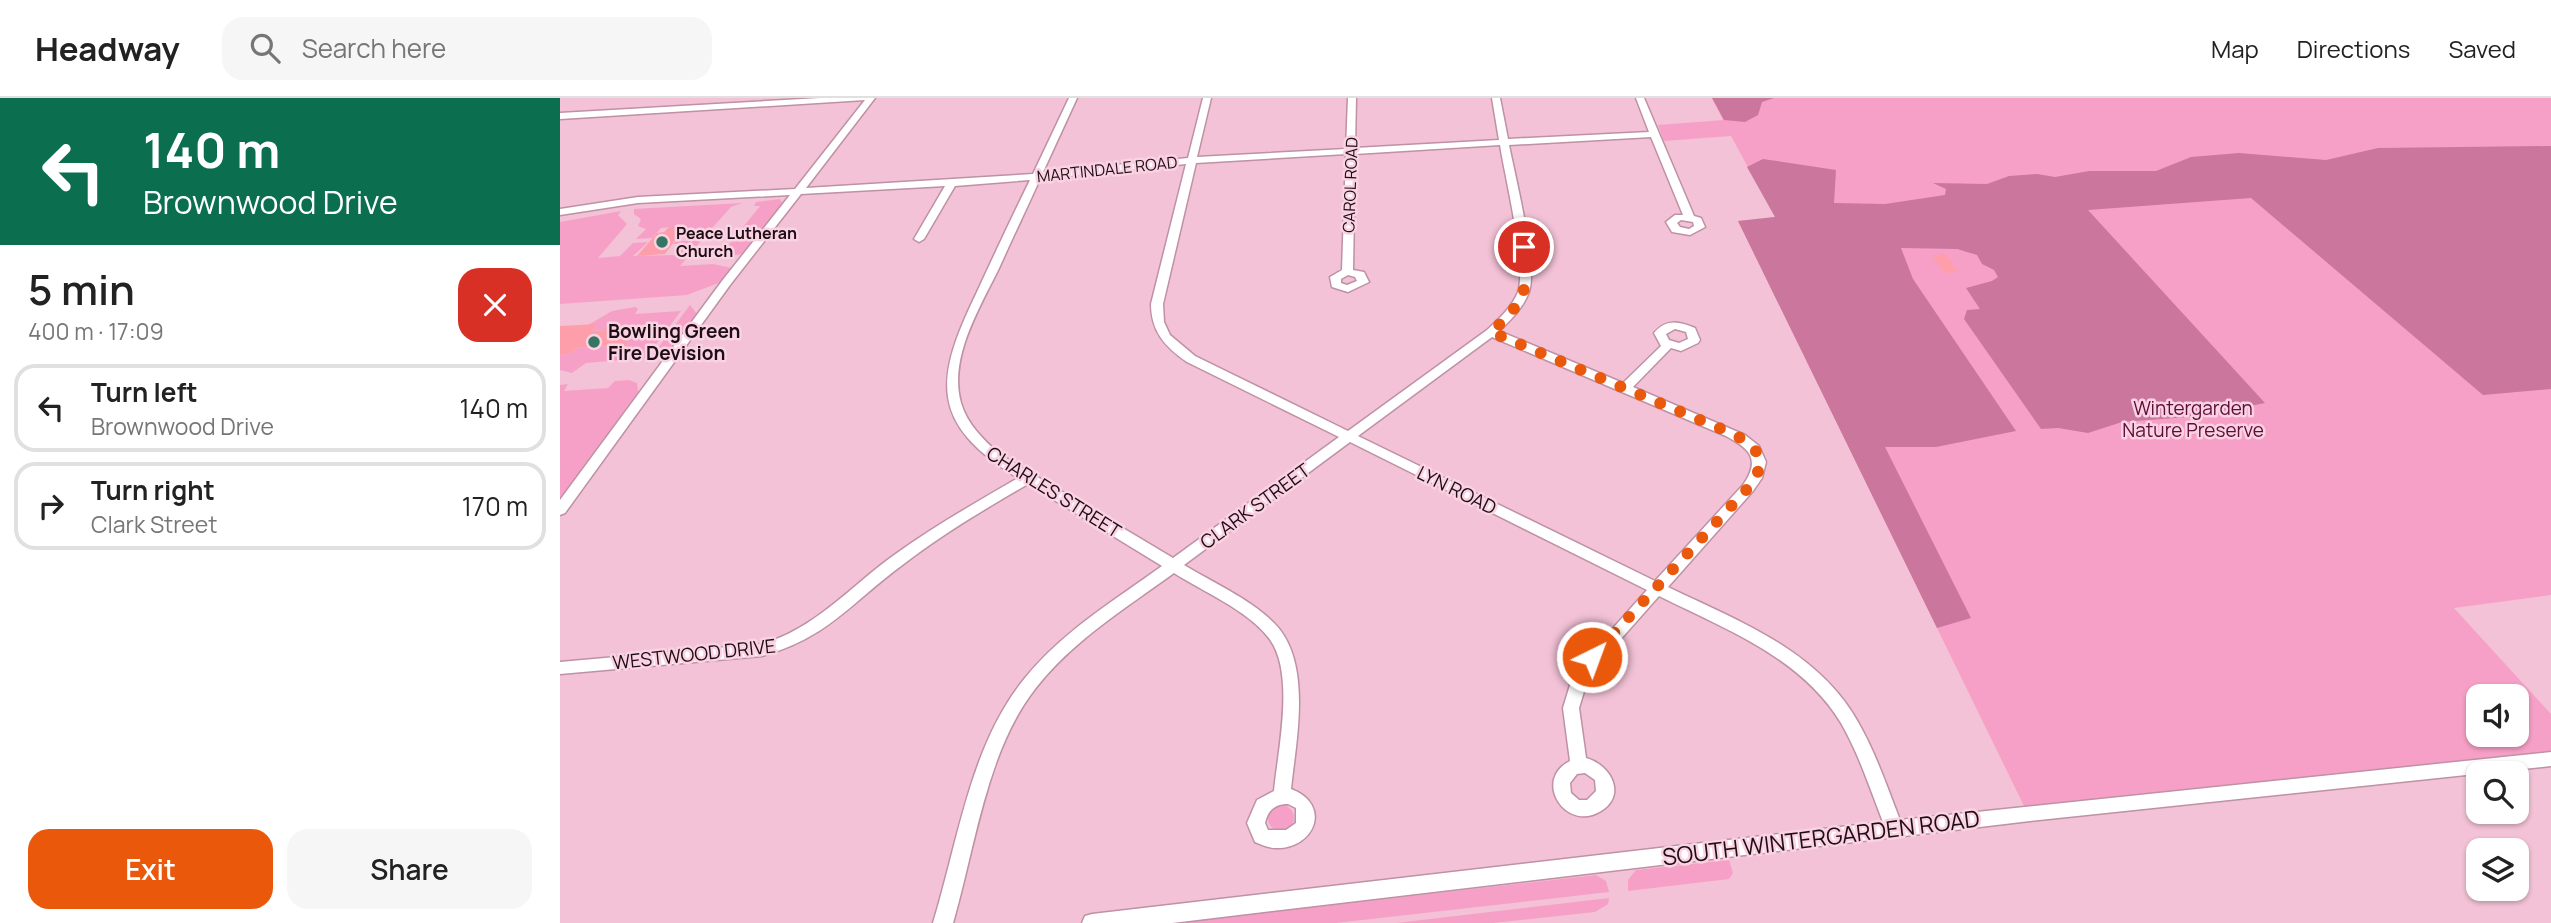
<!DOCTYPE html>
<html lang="en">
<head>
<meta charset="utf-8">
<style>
  :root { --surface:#fff; --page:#f6f6f6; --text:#222; --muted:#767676; --line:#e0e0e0; --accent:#ea580c }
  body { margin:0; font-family:Manrope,sans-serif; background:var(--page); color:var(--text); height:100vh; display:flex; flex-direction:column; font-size:26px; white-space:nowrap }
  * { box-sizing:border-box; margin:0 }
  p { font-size:23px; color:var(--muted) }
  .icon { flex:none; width:38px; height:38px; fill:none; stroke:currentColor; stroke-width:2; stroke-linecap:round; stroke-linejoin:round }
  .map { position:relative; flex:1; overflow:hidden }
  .sheet { display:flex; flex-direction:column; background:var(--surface); width:560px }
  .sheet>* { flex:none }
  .top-card { background:#0b6e4f; color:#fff; overflow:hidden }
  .tools { position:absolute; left:1906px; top:586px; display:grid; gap:14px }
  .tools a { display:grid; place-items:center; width:63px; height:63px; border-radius:14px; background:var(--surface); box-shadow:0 2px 5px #0004; font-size:35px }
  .pin { position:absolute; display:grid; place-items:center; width:60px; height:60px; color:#fff; margin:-30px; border:4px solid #fff; border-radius:50%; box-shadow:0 2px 7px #0007 }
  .me { position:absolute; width:77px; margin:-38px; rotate:42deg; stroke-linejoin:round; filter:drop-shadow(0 0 5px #0008) }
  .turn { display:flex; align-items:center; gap:24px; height:147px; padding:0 28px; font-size:32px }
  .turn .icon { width:91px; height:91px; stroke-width:2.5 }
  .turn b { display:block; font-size:49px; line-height:60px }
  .round { display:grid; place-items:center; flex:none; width:74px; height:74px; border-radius:21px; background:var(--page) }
  .head { display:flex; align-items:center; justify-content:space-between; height:119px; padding:0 28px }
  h1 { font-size:42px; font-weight:600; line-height:52px }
  .button { display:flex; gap:14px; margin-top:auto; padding:14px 28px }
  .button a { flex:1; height:80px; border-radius:21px; background:var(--accent); color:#fff; font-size:28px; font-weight:600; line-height:80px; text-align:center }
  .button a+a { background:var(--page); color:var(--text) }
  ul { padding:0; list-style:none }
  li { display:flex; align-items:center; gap:21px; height:88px; margin:0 14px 10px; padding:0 14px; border:4px solid var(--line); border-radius:21px }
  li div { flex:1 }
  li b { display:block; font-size:26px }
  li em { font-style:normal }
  header { display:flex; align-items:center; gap:42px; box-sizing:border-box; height:98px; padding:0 35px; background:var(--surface); border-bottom:2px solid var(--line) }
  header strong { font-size:33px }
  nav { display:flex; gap:38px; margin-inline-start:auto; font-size:24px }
  .search { width:490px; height:63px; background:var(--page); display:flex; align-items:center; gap:18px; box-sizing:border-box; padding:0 24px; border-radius:21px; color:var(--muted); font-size:26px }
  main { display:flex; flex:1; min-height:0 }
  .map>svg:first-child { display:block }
</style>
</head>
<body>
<header>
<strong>Headway</strong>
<div class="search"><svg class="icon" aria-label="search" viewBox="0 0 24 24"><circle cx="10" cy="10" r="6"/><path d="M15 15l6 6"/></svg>Search here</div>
<nav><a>Map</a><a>Directions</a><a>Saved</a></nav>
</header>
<main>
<section class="sheet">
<div class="top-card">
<div class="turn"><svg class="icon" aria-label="left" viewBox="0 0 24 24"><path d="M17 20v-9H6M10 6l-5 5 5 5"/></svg><div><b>140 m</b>Brownwood Drive</div></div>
</div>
<div class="head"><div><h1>5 min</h1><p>400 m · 17:09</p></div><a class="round" style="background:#d93025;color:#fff"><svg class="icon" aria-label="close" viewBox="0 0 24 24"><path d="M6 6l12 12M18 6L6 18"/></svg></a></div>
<ul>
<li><svg class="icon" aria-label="left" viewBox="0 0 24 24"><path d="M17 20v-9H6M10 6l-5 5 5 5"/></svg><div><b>Turn left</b><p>Brownwood Drive</p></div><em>140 m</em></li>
<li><svg class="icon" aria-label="right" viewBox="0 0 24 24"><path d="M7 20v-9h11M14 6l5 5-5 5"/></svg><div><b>Turn right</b><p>Clark Street</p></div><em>170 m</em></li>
</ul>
<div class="button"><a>Exit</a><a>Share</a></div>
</section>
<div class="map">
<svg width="1991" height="825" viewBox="0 0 1991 825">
  <rect width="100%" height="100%" fill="#f3c2d6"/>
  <g fill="#f7a0c7" fill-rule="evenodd">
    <path d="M 1152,0 L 1991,0 L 1991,497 L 1894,510 L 1991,616 L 1991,653 L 1465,710 L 1178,123 L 1215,119 L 1171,38 L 1104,43 L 1098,27 L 1163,22 ZM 1918,598 L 1956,598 L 1956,637 L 1918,637 Z"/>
    <path d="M 220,101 L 222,105 L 183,156 L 159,159 L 200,108 L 194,108 L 196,104 Z"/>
    <path d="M 182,105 L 171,109 L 143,140 L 118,137 L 125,128 L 101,130 L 92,140 L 76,141 L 86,131 L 78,128 L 81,121 L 74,116 L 74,111 Z"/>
    <path d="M 61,113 L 58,117 L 67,126 L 38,160 L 60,158 L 73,145 L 88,144 L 73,158 L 118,157 L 127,146 L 113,146 L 116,143 L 141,143 L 120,168 L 153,166 L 172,170 L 161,184 L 127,197 L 0,206 L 0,124 Z"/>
    <path d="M 130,207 L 137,216 L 108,255 L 86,266 Z"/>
    <path d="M 75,209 L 78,211 L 75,216 L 121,213 L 104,236 L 92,233 L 72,238 L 77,230 L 31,233 L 36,227 L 28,227 L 52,213 Z"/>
    <path d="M 102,238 L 86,260 L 26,265 L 12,275 L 0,272 L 0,257 L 11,256 L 16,250 L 64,247 L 70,241 Z"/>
    <path d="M 69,282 L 77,285 L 78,294 L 0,401 L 0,287 L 8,286 L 4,293 L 48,290 L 55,283 Z"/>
    <circle cx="721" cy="720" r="13"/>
    <path d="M 1169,762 L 1173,775 L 1169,781 L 1068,793 L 1068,782 L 1076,772 Z"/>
    <path d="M 1036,777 L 1046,783 L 1049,794 L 776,825 L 611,825 Z"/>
    <path d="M 1049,800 L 1048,806 L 1035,814 L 933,825 L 836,825 Z"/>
  </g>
  <g fill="#ca769d">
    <path d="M 1152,0 L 1214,0 L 1202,4 L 1198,17 L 1185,24 L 1164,22 Z"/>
    <path d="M 1991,48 L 1991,291 L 1923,297 L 1691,100 L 1528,112 L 1705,305 L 1641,318 L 1562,324 L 1528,335 L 1498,330 L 1481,331 L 1404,221 L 1407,212 L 1420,211 L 1406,190 L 1432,183 L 1438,179 L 1434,172 L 1422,166 L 1417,157 L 1397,151 L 1341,150 L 1353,181 L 1456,333 L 1376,349 L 1325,349 L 1411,520 L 1377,530 L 1178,123 L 1215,119 L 1187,69 L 1203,61 L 1276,72 L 1274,105 L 1325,106 L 1385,97 L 1386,91 L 1373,85 L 1427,86 L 1449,78 L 1477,76 L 1495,79 L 1529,73 L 1596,73 L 1631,59 L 1679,55 L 1766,62 L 1818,50 Z"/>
  </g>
  <g fill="#fe9eaa">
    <path d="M 126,128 L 105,156 L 77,158 L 97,135 L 104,134 L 109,129 Z"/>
    <path d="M 1386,156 L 1398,174 L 1384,175 L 1372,157 Z"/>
    <path d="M 37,226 L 31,233 L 78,230 L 65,247 L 16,250 L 11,256 L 0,257 L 0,228 Z"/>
  </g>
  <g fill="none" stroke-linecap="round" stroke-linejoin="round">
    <g stroke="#be91a4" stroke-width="3">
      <path id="minor" d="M 260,0 L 315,0 L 246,90 L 473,76 L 509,0 L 517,0 L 483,74 L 628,60 L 643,0 L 651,0 L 637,59 L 786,51 L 788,0 L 796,0 L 795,50 L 939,42 L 932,0 L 940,0 L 948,41 L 1089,34 L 1076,0 L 1084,0 L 1134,118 L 1141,120 L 1145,129 L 1130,137 L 1112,134 L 1106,124 L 1115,117 L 1123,117 L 1091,39 L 949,47 C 955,78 978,168 969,194 C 963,210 951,222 939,233 L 1063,285 L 1101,248 L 1094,235 C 1107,220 1119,224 1135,230 L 1140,242 L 1138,245 L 1121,253 L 1111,250 L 1073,289 L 1185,337 L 1199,348 L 1206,364 L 1202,380 L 1193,393 L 1108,489 C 1174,521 1250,549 1292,614 C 1313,647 1326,686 1340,722 L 1991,654 L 1991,668 L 1470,723 L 612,825 L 522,825 L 525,818 L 532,816 L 1323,724 C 1310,691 1299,656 1281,625 C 1241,559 1165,531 1099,498 L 1029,577 L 1019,610 L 1026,660 C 1051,667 1067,697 1041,713 C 1006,735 972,682 1010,663 L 1003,610 L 1014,574 L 1087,492 L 790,344 L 624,467 C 654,485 690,501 714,525 C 753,564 736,642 731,691 C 773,707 754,751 716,750 C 708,750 702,747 695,744 L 687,725 L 697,702 L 714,693 C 718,651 736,573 708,539 C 687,512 642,493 614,475 C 566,510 512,543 475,591 C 426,654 415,750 393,825 L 373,825 C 398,744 410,647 465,580 C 502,534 555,502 602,468 L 468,386 C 425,411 381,437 341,468 C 290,506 267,540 202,558 L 0,576 L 0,564 L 202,546 C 254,531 288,491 330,460 C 371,430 415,405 458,380 C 368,325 375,281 417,194 C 434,157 452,119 470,82 L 395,88 L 364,141 L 359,144 L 354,141 L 385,88 L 241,96 L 170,187 L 5,415 L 0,417 L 0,402 L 162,183 L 230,97 L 78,105 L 0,117 L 0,111 L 78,99 L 235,91 L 305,2 L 0,21 L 0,15 ZM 940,47 C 945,79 967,168 958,194 C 952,209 939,221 927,232 L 788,333 L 635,258 L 610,237 L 604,224 L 603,206 L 636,65 L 786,56 L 782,172 L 770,179 L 772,189 L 788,194 L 809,184 L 804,174 L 793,172 L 795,56 ZM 626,66 L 591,206 C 591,233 605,249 627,264 L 779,339 L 613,460 L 439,356 C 423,341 407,326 401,305 C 388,259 421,208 440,168 C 453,139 467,110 480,81 ZM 1121,122 L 1133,124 L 1134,128 L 1129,131 L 1120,129 L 1117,125 ZM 788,177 L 795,179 L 797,183 L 787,187 L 781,185 L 781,181 ZM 1115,231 L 1126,234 L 1128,241 L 1119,245 L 1109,242 L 1106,236 ZM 932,239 L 1166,338 C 1190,351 1201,361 1183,387 L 1095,483 L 798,338 ZM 1025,675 L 1035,682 L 1036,693 L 1027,702 L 1019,702 L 1011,695 L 1010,685 L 1017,676 ZM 728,706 L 736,710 L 736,725 L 726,732 L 708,732 L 705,725 C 708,712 715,706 728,706 Z"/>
    </g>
    <use href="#minor" fill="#fff" fill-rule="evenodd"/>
  </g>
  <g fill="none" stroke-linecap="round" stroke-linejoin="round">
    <path stroke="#ea580c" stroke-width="12" stroke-dasharray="0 21.6" d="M 964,149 C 970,192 964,205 931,234 L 1171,335 C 1199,349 1210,363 1188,390 L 1032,559"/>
  </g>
  <g fill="#367563" stroke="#fad2e2" stroke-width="2.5">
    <circle cx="102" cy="144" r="7"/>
    <circle cx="34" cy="244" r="7"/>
  </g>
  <g text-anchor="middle" stroke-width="5" stroke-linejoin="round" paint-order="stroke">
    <g font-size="16" fill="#1d0d14" stroke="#fad2e2">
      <text transform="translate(547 71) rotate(-6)" y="6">MARTINDALE ROAD</text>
      <text transform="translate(790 87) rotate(-88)" y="6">CAROL ROAD</text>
    </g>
    <g font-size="16" font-weight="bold" fill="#1d0d14" stroke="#fad2e2" text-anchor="start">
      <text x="116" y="141">Peace Lutheran<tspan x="116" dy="18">Church</tspan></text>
    </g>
    <g font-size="19" font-weight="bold" fill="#1d0d14" stroke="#fad2e2" text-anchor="start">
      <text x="48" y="240">Bowling Green<tspan x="48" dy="22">Fire Devision</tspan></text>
    </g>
    <g font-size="19" fill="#5b0e39" stroke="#fad2e2">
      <text x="1633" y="317">Wintergarden<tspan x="1633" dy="22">Nature Preserve</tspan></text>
    </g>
    <g font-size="19" fill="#1d0d14" stroke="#fad2e2">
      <text transform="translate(897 392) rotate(26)" y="7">LYN ROAD</text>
      <text transform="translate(494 394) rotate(32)" y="7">CHARLES STREET</text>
      <text transform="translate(695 408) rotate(-36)" y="7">CLARK STREET</text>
      <text transform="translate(134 556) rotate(-6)" y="7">WESTWOOD DRIVE</text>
    </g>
    <g font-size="23" fill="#1d0d14" stroke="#fad2e2">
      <text transform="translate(1261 740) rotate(-7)" y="8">SOUTH WINTERGARDEN ROAD</text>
    </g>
  </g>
</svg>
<div class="tools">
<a><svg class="icon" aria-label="sound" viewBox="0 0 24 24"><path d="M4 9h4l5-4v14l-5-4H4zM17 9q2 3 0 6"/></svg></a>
<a><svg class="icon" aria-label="search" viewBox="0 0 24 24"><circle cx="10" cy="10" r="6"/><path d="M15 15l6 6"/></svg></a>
<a><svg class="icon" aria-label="layers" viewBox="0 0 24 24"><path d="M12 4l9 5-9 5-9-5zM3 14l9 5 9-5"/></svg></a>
</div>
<div class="pin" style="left:964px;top:149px;background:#d93025"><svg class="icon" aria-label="arrive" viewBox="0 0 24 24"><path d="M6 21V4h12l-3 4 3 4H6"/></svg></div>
<svg class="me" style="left:1032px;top:559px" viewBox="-20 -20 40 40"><circle r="17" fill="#ea580c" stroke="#fff" stroke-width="3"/><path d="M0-11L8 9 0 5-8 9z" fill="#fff"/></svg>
</div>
</main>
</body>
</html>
